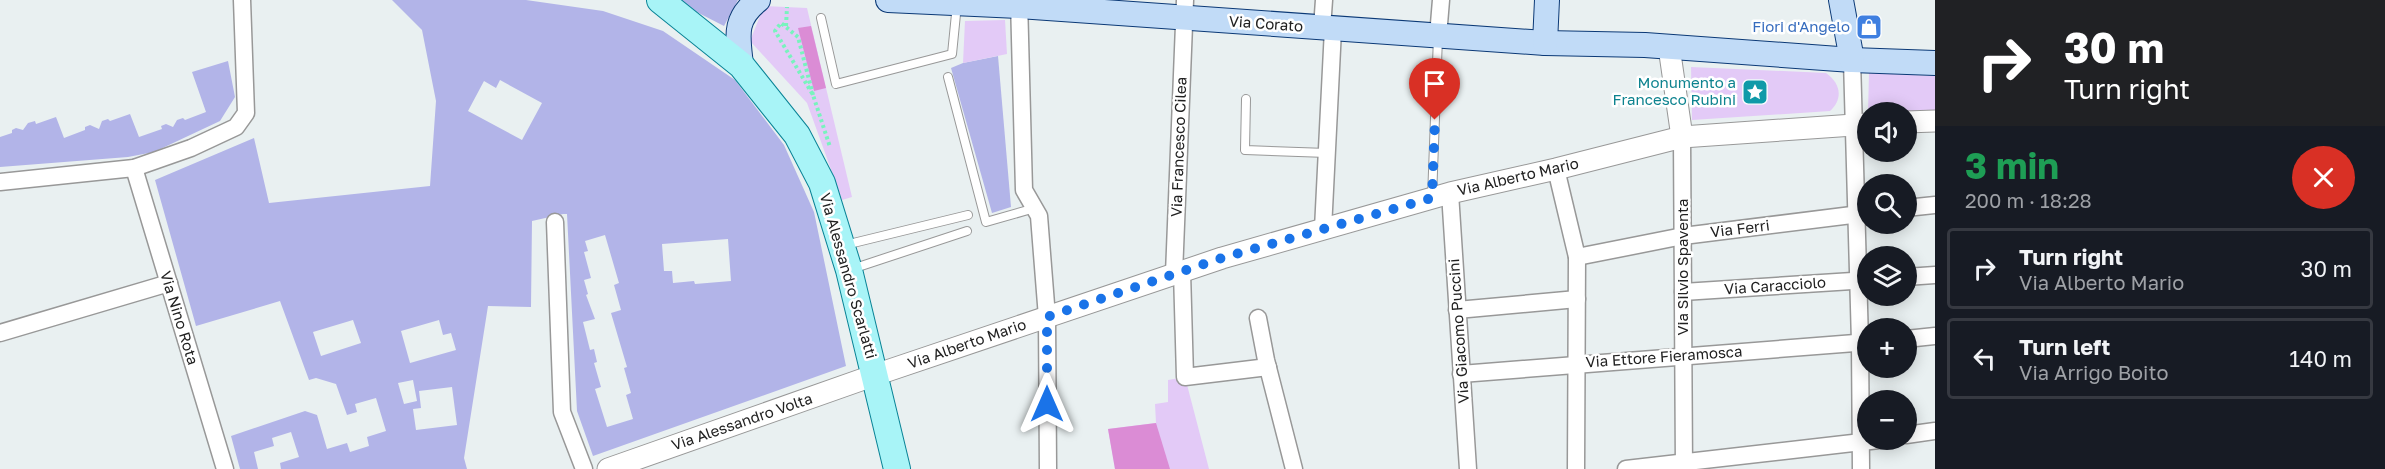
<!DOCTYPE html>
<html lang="en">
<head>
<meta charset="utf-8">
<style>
  :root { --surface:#171b24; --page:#242831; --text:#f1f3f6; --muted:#9ea1a6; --line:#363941 }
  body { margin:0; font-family:"Golos Text",sans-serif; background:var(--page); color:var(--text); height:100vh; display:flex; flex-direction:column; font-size:22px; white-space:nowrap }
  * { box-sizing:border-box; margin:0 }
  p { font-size:20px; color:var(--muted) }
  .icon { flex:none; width:33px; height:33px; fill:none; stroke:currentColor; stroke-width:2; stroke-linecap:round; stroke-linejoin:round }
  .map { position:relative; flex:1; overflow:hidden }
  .panel { display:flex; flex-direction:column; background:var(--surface); width:450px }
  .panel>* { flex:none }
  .guide { background:#202124; color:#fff; overflow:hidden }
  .tools { position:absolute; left:1857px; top:102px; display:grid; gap:12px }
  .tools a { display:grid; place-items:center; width:60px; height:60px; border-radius:50%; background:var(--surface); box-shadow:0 3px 15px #0003; font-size:30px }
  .pin { position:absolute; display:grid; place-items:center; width:51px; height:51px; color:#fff; margin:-62px -26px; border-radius:50% 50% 50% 0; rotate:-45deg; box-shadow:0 0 6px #0007 }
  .pin .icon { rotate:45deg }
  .me { position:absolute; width:66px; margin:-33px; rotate:0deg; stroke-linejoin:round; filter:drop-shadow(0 0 4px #0008) }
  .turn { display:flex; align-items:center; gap:21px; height:126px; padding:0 30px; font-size:27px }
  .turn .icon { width:78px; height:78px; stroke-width:2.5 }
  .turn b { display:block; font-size:42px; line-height:51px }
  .round { display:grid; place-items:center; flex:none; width:63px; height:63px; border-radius:32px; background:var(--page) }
  .summary { display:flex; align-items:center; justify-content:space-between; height:102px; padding:0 30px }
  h1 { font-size:36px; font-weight:700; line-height:45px; color:#1e9e55 }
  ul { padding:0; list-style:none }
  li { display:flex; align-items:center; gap:18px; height:81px; margin:0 12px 9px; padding:0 18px; border:3px solid var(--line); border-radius:6px }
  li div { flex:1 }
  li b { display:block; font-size:22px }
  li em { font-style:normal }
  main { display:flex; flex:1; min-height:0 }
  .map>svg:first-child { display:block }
</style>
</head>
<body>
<main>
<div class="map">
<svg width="1935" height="469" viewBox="0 0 1935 469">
  <rect width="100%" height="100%" fill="#e9f0f1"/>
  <g fill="#b2b4e8" fill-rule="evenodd">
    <path d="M 392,0 L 526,0 L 603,11 L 663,31 L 735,80 L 784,145 L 814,212 L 846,366 L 593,456 L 577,411 L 567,214 L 563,214 L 532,221 L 531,307 L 488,306 L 464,458 L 467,469 L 281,469 L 280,463 L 299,457 L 291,432 L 272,438 L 274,446 L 254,452 L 258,469 L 240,469 L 231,436 L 305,411 L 317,415 L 327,449 L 347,443 L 350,452 L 369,446 L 367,437 L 386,431 L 376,398 L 355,404 L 357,412 L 347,415 L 336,384 L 316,378 L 309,380 L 280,301 L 196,326 L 155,180 L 254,138 L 269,203 L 430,186 L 436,101 L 422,30 ZM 500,80 L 542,103 L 522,140 L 468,111 L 484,81 L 496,88 ZM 605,235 L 619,283 L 614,285 L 621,310 L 611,313 L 627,367 L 624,368 L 631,393 L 626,395 L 633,419 L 607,427 L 595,389 L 601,387 L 594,363 L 597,362 L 594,349 L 590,350 L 583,322 L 595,319 L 586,295 L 588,294 L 584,280 L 591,278 L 584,252 L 588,251 L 585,241 ZM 728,239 L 731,281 L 695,284 L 694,281 L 673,283 L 672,271 L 664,271 L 662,244 ZM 353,320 L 361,343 L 321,356 L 313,332 ZM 439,320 L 443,335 L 451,333 L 456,350 L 410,363 L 401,331 ZM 413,380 L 417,401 L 404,404 L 398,383 ZM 452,387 L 457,425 L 416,430 L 413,409 L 421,408 L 419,391 Z"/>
    <path d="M 682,0 L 738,0 L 724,26 L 681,4 Z"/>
    <path d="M 998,56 L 1011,207 L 992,213 L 951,68 L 963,63 Z"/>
    <path d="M 228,61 L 235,97 L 220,121 L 154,152 L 128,157 L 0,167 L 0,137 L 12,133 L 12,130 L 16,128 L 23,130 L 28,123 L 35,121 L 36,124 L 56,117 L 64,138 L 85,130 L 85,127 L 90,125 L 99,129 L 102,121 L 108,119 L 110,121 L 130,114 L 139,137 L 162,129 L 161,126 L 166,124 L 173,127 L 177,120 L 183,118 L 185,120 L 206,112 L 192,72 Z"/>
  </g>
  <g fill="#e3caf7">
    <path d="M 764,6 L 807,8 L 852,197 L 842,200 L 807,103 L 750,41 Z"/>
    <path d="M 1005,20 L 1007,54 L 963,63 L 965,21 Z"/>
    <path d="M 1691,67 L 1826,73 C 1840,83 1844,98 1830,111 L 1692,120 Z"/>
    <path d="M 1869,73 L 1935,76 L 1935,111 L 1868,112 Z"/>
    <path d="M 1185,377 L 1209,469 L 1115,469 L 1108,429 L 1156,423 L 1155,404 L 1168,402 L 1168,380 Z"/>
  </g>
  <g fill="#db8cd5">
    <path d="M 811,26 L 826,88 L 814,91 L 798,28 Z"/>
    <path d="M 1156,423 L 1170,469 L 1115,469 L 1108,429 Z"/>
  </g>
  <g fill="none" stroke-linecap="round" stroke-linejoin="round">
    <g stroke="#989898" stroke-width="10">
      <g id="service">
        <path d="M 821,18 L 836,84 L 952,54 L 957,4"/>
        <path d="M 948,77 L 986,222 L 1035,208"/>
        <path d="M 1246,99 L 1245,150 L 1327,153"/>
        <path d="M 1432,198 L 1438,37"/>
        <path d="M 845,245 L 968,215"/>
        <path d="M 852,269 L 967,231"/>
      </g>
    </g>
    <g stroke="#989898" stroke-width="19">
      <g id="minor">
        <path d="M 1019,0 L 1024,190 L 1039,216 L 1047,317 L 1048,469"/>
        <path d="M 1322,28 L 1324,0"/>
        <path d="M 1438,36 L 1441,0"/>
        <path d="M 1852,60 L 1860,342 L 1861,469"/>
        <path d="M 1682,137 L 1684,469"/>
        <path d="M 134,168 L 225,469"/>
        <path d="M 1556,169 L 1577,257 L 1576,469"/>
        <path d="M 0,182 L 134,168 L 191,148 L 236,127 L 246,113 L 242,0"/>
        <path d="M 1450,193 L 1468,469"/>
        <path d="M 1906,208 L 1935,205"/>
        <path d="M 555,222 L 562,412 L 584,469"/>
        <path d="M 1323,229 L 1333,29"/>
        <path d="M 1577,257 L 1683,236 L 1868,213"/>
        <path d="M 1182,272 L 1185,377 L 1268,367"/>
        <path d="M 1174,274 L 1185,0"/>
        <path d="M 1906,277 L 1935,275"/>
        <path d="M 1683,292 L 1868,280"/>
        <path d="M 1457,310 L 1577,299"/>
        <path d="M 1258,318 L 1266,360 L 1294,469"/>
        <path d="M 0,333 L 169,283"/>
        <path d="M 1906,339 L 1935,336"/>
        <path d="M 1461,374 L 1868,342"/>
        <path d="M 1906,435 L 1935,431"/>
        <path d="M 1626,469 L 1879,440"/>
      </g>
    </g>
    <g stroke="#989898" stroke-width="23">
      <g id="tertiary">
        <path d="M 1669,47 L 1682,137"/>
        <path d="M 1906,122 L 1935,121"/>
        <path d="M 608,469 L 875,375 L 1222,258 L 1450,193 L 1556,169 L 1682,137 L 1868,124"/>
      </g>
    </g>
    <g stroke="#0b3976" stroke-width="26">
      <g id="secondary">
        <path d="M 888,0 L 1019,6 L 1545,43 L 1645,45 L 1852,60 L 1935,63"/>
        <path d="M 1841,0 L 1852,60"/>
        <path d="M 1545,43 L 1547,0"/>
        <path d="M 741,65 C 738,36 733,20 758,0"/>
      </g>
    </g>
    <g stroke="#098396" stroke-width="28">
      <path id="primary" d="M 660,0 L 741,65 L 797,135 L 822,183 L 849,270 L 897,469"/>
    </g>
    <g stroke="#78f3be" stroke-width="4" stroke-dasharray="3 3" stroke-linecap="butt">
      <path d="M 786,26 L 787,7"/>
      <path d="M 813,95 L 798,37 L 781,23 L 775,31 L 813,95 L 830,147"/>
    </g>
    <use href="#service" stroke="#fff" stroke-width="8"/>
    <use href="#minor" stroke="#fff" stroke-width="16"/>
    <use href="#tertiary" stroke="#fff" stroke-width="21"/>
    <use href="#secondary" stroke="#c1dbf7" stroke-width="24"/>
    <use href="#primary" stroke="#a8f4f7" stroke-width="26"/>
  </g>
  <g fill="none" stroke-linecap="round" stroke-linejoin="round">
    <path stroke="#1a73e8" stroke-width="10" stroke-dasharray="0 18" d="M 1047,404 L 1047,317 L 1222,258 L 1432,198 L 1435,120"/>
  </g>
  <defs>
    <g id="shop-square" transform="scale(1.35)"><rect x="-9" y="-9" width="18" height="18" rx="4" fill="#3f7fe0" stroke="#fff"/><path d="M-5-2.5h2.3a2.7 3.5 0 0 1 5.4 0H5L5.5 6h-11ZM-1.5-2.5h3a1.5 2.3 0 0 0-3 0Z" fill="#fff"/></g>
    <g id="sight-square" transform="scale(1.35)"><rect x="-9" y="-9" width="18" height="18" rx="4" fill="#0f9aa8" stroke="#fff"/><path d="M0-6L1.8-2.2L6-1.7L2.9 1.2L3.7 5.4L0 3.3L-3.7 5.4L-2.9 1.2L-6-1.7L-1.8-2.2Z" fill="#fff"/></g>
  </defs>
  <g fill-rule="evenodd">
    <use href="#shop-square" x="1869" y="27"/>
    <use href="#sight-square" x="1755" y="92"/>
  </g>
  <g text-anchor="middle" stroke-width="5" stroke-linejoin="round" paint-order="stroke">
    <g font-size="15" fill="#212121" stroke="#fff">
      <text transform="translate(1266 24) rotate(4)" y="5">Via Corato</text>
      <text transform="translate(1179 147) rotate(-88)" y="5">Via Francesco Cilea</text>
      <text transform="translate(1518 177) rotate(-13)" y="5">Via Alberto Mario</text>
      <text transform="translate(1740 229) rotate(-7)" y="5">Via Ferri</text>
      <text transform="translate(1683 267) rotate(-90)" y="5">Via Silvio Spaventa</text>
      <text transform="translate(848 276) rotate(74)" y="5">Via Alessandro Scarlatti</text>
      <text transform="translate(1775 286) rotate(-4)" y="5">Via Caracciolo</text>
      <text transform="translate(179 318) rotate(73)" y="5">Via Nino Rota</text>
      <text transform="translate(1459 331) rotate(-94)" y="5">Via Giacomo Puccini</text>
      <text transform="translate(967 344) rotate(-19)" y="5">Via Alberto Mario</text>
      <text transform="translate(1664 357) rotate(-4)" y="5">Via Ettore Fieramosca</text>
      <text transform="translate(742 422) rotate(-19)" y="5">Via Alessandro Volta</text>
    </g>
    <g font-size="15" fill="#366cbe" stroke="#fff" text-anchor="end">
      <text x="1850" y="32">Fiori d'Angelo</text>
    </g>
    <g font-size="15" fill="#0d838f" stroke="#fff" text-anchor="end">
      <text x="1736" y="88">Monumento a<tspan x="1736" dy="17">Francesco Rubini</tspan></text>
    </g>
  </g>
</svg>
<div class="tools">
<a><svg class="icon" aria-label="sound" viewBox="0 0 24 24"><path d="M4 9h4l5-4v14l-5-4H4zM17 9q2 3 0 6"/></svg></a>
<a><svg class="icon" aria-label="search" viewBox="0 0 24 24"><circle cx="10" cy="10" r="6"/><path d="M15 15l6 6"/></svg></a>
<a><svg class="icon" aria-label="layers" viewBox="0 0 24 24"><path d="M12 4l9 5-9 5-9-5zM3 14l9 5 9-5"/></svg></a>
<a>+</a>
<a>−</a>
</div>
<div class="pin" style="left:1435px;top:120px;background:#d93025"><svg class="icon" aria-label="arrive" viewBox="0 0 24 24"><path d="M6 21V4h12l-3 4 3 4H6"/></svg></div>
<svg class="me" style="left:1047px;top:404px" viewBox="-20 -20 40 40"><path d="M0-17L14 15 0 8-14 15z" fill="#1a73e8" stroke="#fff" stroke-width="4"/></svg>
</div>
<section class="panel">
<div class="guide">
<div class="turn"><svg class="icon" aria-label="right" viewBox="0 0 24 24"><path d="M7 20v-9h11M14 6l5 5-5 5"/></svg><div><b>30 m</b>Turn right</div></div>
</div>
<div class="summary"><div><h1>3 min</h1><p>200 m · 18:28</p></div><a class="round" style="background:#d93025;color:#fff"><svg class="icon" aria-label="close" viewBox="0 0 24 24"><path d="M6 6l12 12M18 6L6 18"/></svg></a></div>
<ul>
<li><svg class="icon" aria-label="right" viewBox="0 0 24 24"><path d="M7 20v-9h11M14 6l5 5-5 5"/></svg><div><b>Turn right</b><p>Via Alberto Mario</p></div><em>30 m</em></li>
<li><svg class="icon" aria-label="left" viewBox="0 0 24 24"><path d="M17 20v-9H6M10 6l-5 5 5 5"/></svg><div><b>Turn left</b><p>Via Arrigo Boito</p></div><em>140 m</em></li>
</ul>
</section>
</main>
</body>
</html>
